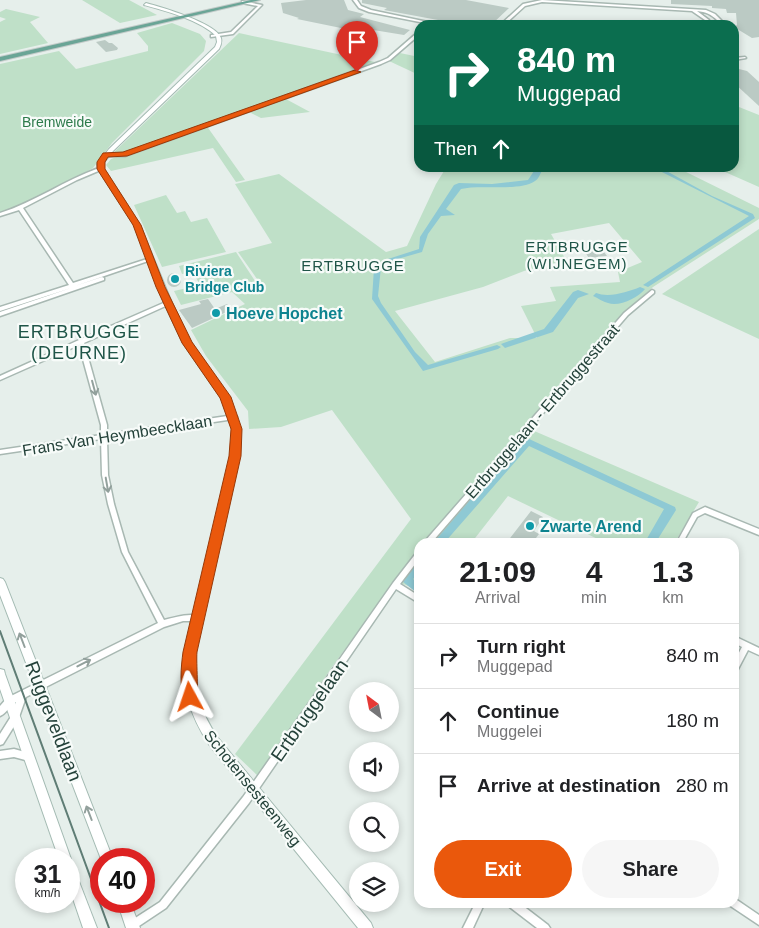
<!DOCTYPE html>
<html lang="en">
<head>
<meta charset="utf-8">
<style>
  :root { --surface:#fff; --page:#f6f6f6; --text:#202124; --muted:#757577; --line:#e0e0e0; --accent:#ea580c }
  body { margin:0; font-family:Arial,sans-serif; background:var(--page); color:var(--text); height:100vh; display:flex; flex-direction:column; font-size:19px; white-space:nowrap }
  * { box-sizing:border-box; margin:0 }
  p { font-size:16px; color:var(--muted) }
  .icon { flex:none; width:28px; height:28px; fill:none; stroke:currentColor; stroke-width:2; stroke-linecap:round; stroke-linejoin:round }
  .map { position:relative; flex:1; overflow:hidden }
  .panel { position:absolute; left:414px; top:538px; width:325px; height:370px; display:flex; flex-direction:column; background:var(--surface); border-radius:15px; box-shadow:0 2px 8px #0003 }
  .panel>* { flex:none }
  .hud { position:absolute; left:414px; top:20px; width:325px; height:152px; border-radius:15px; box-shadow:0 2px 8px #0003; background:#0b6e4f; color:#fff; overflow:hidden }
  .needle { width:32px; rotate:328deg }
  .controls { position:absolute; left:349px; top:682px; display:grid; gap:10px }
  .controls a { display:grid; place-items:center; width:50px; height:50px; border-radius:50%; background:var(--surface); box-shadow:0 2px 8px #0003; font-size:25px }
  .speed { position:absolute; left:15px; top:848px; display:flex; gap:10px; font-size:25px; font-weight:700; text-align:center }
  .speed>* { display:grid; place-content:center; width:65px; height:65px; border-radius:50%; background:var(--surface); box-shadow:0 2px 8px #0003; line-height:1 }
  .speed small { font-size:12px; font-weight:400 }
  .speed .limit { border:8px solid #d22; background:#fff; color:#111 }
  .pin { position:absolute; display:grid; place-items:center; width:42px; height:42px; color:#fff; margin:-51px -21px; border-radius:50% 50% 50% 0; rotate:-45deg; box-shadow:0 0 5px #0007 }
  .pin .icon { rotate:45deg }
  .me { position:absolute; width:55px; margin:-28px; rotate:355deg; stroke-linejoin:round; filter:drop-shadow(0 0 4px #0008) }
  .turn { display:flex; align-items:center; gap:18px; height:105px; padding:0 20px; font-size:22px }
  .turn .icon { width:65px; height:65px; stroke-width:2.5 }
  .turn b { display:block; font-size:35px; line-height:42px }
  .then { display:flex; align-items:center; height:48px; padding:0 20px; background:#0003; gap:10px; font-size:19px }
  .eta { display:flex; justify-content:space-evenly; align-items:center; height:85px; text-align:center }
  .eta b { font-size:30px; font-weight:700; line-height:35px }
  .primary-button { display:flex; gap:10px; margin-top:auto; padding:10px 20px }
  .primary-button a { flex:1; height:58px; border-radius:30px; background:var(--accent); color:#fff; font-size:20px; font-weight:700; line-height:58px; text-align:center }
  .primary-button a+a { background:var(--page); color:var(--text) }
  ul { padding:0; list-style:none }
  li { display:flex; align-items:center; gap:15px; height:65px; padding:0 20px; border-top:1px solid var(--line) }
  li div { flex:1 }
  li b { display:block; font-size:19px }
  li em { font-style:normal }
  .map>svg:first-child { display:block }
</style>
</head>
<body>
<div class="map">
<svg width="759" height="928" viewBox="0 0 759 928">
  <rect width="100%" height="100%" fill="#e6efeb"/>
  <g fill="#bfe0c8" fill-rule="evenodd">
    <path d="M 82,0 L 129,0 L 157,15 L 120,23 Z"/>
    <path d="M 6,9 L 40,17 L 30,22 L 48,43 L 0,54 L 0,22 L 6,19 L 0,17 L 0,12 Z"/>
    <path d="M 172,23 L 200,34 L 206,41 L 204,51 L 112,143 L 93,168 L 26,206 L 0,213 L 0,64 L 59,51 L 76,69 L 148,51 L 148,46 L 137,33 Z"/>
    <path d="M 239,33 L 375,62 L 123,154 L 112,154 Z"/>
    <path d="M 400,53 L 419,57 L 419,75 L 389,61 Z"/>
    <path d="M 284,98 L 310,112 L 261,118 L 247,111 Z"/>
    <path d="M 734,105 L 759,115 L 759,187 L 716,168 L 734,168 Z"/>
    <path d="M 206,125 L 245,180 L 236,182 L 213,148 L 111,171 L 106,165 L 111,159 Z"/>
    <path d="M 442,168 L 678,168 L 759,208 L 759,219 L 653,287 L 631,307 L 525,427 L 699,502 L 675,542 L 604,542 L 508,496 L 472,542 L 419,542 L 419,590 L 395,581 L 332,667 L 258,776 L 235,754 L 411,519 L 332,410 L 281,427 L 249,429 L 248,411 L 206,356 L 191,330 L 245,304 L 232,292 L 181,305 L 174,291 L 200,285 L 193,272 L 182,274 L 179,266 L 236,252 L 261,290 L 264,289 L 238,252 L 272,243 L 235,184 L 279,174 L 386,252 L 407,246 L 436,184 L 444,171 ZM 609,223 L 642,262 L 618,272 L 620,282 L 550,287 L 556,301 L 521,306 L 537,338 L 510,338 L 435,362 L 395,311 L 483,287 L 524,271 L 566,260 L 551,234 Z"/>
    <path d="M 166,195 L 177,213 L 185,211 L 191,222 L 207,218 L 226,252 L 162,267 L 134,205 Z"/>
    <path d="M 759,229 L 759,339 L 662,294 Z"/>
  </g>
  <g fill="#8ec9d4">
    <path d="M 536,168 L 543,168 C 541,172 539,179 535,181 C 520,192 479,184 461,189 L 446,209 L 455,215 L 441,216 L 428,234 L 422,252 L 387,262 L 381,267 L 378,296 L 381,303 L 415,352 L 428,365 L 497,345 L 501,347 L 498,349 L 423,371 L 372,299 L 374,268 L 385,260 L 419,249 L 420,237 L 454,185 L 459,183 L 492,184 L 528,180 Z"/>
    <path d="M 654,168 L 661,168 L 712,196 L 753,214 L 755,218 L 648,287 L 643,285 L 749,216 Z"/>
    <path d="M 640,287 L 645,289 C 638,298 619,307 608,303 C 603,302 598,298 593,296 L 596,293 C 609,298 628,292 640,287 Z"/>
    <path d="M 578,290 L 589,294 L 578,298 L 553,332 L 505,348 L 501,344 L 544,329 L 573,292 Z"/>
    <path d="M 527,438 L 675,507 L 676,510 L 656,542 L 645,542 L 664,509 L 529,446 L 445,542 L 434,542 L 518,444 Z"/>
    <path d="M 419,560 L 419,573 L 413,579 L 419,584 L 417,593 L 402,581 Z"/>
  </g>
  <g fill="#bbcac4">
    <path d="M 306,0 L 344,0 L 348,10 L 364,14 L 360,17 L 410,30 L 404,35 L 349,26 L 341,28 L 297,19 L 299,18 L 283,13 L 281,3 Z"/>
    <path d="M 362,0 L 466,0 L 509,8 L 491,25 L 465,25 L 384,10 L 387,8 L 362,3 Z"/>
    <path d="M 671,0 L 759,0 L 759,37 L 752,38 L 734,27 L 737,25 L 736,13 L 727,13 L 726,9 L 712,8 L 712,6 L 671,4 Z"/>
    <path d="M 105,40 L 109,43 L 112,43 L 118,48 L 117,50 L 106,52 L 96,42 Z"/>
    <path d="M 739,69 L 747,71 L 759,82 L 759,106 L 734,83 L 734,70 Z"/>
    <path d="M 601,248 L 607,256 L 589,258 L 584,251 Z"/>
    <circle cx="174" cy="280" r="7"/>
    <path d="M 208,299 L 215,309 L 227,304 L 233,309 L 192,328 L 179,310 L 201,304 L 199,301 Z"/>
    <path d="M 531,511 L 543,517 L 534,531 L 539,534 L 536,538 L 544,542 L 507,542 Z"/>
  </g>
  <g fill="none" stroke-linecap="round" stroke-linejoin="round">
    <g stroke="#a8b8b2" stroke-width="3">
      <g id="street">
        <path d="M 353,0 L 357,0 L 361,6 L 371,10 L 442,25 L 435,25 L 369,12 L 359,8 Z"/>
        <path d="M 542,0 L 706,10 L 715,14 L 722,21 L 718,25 L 714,25 L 718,21 C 711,14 706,12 697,11 L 709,20 L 707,25 L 703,25 L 705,20 L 692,11 L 542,2 L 525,6 L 504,25 L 500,25 L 523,4 Z"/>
        <path d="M 242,1 L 262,5 L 233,34 L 211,37 L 211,35 L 212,35 L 231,32 L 258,6 L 242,3 Z"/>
        <path d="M 418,32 L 419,32 L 419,35 L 390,60 L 381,64 L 125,156 L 106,156 L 104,155 L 106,154 L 124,154 L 379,62 L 388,58 Z"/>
        <path d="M 745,57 L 746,58 L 734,60 L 734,58 Z"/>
        <path d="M 99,168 L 103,169 L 77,180 L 23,208 L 73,283 L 147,259 L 151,259 L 151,260 L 75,286 L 102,277 L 104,278 L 104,280 L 0,316 L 0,312 L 71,288 L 0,311 L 0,307 L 69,285 L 19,210 L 0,216 L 0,213 C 35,202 65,180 99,168 Z"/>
        <path d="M 652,290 L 654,291 L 654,293 L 628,315 L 432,542 L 425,542 L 426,540 L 624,313 Z"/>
        <path d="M 168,301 L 170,302 L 170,304 L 84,343 L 107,425 L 107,434 L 234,415 L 237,417 L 234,419 L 107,438 L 108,475 L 114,504 L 128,552 L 164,620 C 176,617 187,613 200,616 L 201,618 L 200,620 L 197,621 L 183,621 L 164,627 L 26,697 L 18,720 L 3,744 L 0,745 L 0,734 L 12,715 L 16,702 C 10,705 7,713 0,716 L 0,706 L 7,698 L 158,623 L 122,552 L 108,504 L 102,475 L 101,439 L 0,454 L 0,450 L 101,435 L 101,425 L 79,345 L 0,380 L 0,376 L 79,340 Z"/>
        <path d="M 705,507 L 759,529 L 759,535 L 705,513 L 697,517 L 683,542 L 677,542 L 693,513 Z"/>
        <path d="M 419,551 L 419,559 L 400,584 L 419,596 L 419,603 L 396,589 L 249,803 L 166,908 L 136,928 L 129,928 L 127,925 L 129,922 L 160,902 L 243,797 L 393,583 L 417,552 Z"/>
        <path d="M 734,636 L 759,648 L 759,655 L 748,650 L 737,671 L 734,673 L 734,662 L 742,647 L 734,643 Z"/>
        <path d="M 14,749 L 32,754 L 33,757 L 32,760 L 29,761 L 14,757 L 0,759 L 0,751 Z"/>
        <path d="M 734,898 L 759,915 L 759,925 L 729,905 L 728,902 L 734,902 Z"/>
        <path d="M 476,902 L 485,902 L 473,928 L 463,928 Z"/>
        <path d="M 506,902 L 518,902 L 548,925 L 550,928 L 537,928 L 507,905 Z"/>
      </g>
    </g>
    <g stroke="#a4bbb3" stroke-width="2">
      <g id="secondary">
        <path d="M 146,3 C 161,7 216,23 221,38 C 222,42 221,45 219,49 L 113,151 L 103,164 L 104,169 L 140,225 L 172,303 L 191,342 L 229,397 L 240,429 L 239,456 L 195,651 C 193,687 198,708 218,738 L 371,923 L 373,928 L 358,928 L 210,746 C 189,714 182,689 185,651 L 231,456 L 232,429 L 221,398 L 183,343 L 164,303 L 134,225 L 98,169 L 97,164 L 109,149 L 215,47 L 217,42 L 216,36 C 200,20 166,11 144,5 Z"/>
        <path d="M 0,578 L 3,579 L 5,582 L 113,859 L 101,859 L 101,860 L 101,859 L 0,595 Z"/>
        <path d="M 0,669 L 4,670 L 5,674 L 71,859 L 69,864 L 69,859 L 59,859 L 0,689 Z"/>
        <path d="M 69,864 L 73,866 L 97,928 L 83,928 L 69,887 Z"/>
        <path d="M 117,901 L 130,901 L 140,928 L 126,928 Z"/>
      </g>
    </g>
    <g stroke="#c2cac8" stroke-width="2">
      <path id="primary" d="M 251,0 L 260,0 L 0,61 L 0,57 Z"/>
    </g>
    <use href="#street" fill="#fff" fill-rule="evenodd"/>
    <use href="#secondary" fill="#fff" fill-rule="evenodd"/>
    <use href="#primary" fill="#6aa596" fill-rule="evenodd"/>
    <path stroke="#5f7d75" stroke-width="2" d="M 0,631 L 109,928"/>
  </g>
  <defs><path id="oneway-shaft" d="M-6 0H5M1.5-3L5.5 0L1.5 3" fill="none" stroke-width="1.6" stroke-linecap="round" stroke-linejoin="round" transform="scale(1.25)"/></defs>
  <g stroke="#92a09c">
    <use href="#oneway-shaft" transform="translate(94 388) rotate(75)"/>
    <use href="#oneway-shaft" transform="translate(107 485) rotate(80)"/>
    <use href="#oneway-shaft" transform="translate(22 640) rotate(-111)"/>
    <use href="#oneway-shaft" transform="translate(84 663) rotate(-27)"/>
    <use href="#oneway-shaft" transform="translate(89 813) rotate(-111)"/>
  </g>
  <path fill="#ea580c" stroke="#983908" d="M 355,70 L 361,72 L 127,156 L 108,157 L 105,162 L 105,169 L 141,225 L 165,287 L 192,342 L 231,397 L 242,429 L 241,456 L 197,652 C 196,663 199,694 196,702 L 190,704 L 185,702 C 179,687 181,667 183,652 L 229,456 L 231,429 L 220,398 L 182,343 L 156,287 L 133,225 L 97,169 L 97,162 L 103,153 L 123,152 Z"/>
  <g fill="#0f9aa8" stroke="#f7fbf9" stroke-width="2">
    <circle cx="175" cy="279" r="5"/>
    <circle cx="216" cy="313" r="5"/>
    <circle cx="530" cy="526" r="5"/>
  </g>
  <g text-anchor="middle" stroke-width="4.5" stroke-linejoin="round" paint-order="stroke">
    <g font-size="14" fill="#2d7a4b" stroke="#f7fbf9">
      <text x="57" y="127">Bremweide</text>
    </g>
    <g font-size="14" font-weight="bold" fill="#0d838f" stroke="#f7fbf9" text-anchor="start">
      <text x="185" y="276">Riviera<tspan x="185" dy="16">Bridge Club</tspan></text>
    </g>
    <g font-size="15" letter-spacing="1" fill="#1f5548" stroke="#f7fbf9">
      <text x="577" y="252">ERTBRUGGE<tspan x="577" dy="17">(WIJNEGEM)</tspan></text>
      <text x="353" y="271">ERTBRUGGE</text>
    </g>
    <g font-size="16" font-weight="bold" fill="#0d838f" stroke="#f7fbf9" text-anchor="start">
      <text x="226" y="319">Hoeve Hopchet</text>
      <text x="540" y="532">Zwarte Arend</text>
    </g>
    <g font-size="16" fill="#24423a" stroke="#f7fbf9">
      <text transform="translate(542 411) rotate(-49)" y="6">Ertbruggelaan - Ertbruggestraat</text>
      <text transform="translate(117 435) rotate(-9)" y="6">Frans Van Heymbeecklaan</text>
      <text transform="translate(253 788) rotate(51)" y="6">Schotensesteenweg</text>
    </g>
    <g font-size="18" letter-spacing="1" fill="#1f5548" stroke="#f7fbf9">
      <text x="79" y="338">ERTBRUGGE<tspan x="79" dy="21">(DEURNE)</tspan></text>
    </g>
    <g font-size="19" fill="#24423a" stroke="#f7fbf9">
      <text transform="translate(309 710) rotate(-55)" y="7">Ertbruggelaan</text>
      <text transform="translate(54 721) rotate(69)" y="7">Ruggeveldlaan</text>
    </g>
  </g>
</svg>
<div class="controls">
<a><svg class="needle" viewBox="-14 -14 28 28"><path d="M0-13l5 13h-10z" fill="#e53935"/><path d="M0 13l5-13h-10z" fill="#757577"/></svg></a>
<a><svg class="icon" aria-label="sound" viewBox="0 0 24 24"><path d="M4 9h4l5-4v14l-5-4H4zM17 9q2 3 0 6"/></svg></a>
<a><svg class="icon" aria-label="search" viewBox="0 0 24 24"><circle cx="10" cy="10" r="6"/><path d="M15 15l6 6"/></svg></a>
<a><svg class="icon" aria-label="layers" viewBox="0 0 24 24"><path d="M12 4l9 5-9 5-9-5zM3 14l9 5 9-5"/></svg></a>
</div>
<div class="speed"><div>31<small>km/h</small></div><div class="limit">40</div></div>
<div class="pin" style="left:357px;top:72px;background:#d93025"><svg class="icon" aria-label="arrive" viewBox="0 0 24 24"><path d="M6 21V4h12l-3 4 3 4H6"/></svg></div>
<svg class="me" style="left:190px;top:697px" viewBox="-20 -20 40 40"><path d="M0-17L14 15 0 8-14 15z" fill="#ea580c" stroke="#fff" stroke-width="4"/></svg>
<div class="hud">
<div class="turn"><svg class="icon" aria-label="right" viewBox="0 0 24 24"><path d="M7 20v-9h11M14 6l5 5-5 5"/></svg><div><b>840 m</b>Muggepad</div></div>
<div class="then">Then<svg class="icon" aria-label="ahead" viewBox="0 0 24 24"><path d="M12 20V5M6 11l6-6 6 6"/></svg></div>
</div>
<section class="panel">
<div class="eta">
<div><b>21:09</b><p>Arrival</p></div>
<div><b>4</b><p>min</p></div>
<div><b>1.3</b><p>km</p></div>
</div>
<ul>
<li><svg class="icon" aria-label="right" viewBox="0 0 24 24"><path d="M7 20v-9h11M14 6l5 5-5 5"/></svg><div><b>Turn right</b><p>Muggepad</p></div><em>840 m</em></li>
<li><svg class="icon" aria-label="ahead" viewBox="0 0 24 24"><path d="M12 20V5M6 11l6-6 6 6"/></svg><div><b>Continue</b><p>Muggelei</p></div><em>180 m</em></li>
<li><svg class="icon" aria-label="arrive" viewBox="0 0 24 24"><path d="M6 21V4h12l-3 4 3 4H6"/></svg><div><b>Arrive at destination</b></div><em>280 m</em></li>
</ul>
<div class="primary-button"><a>Exit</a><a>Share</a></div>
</section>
</div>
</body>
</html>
